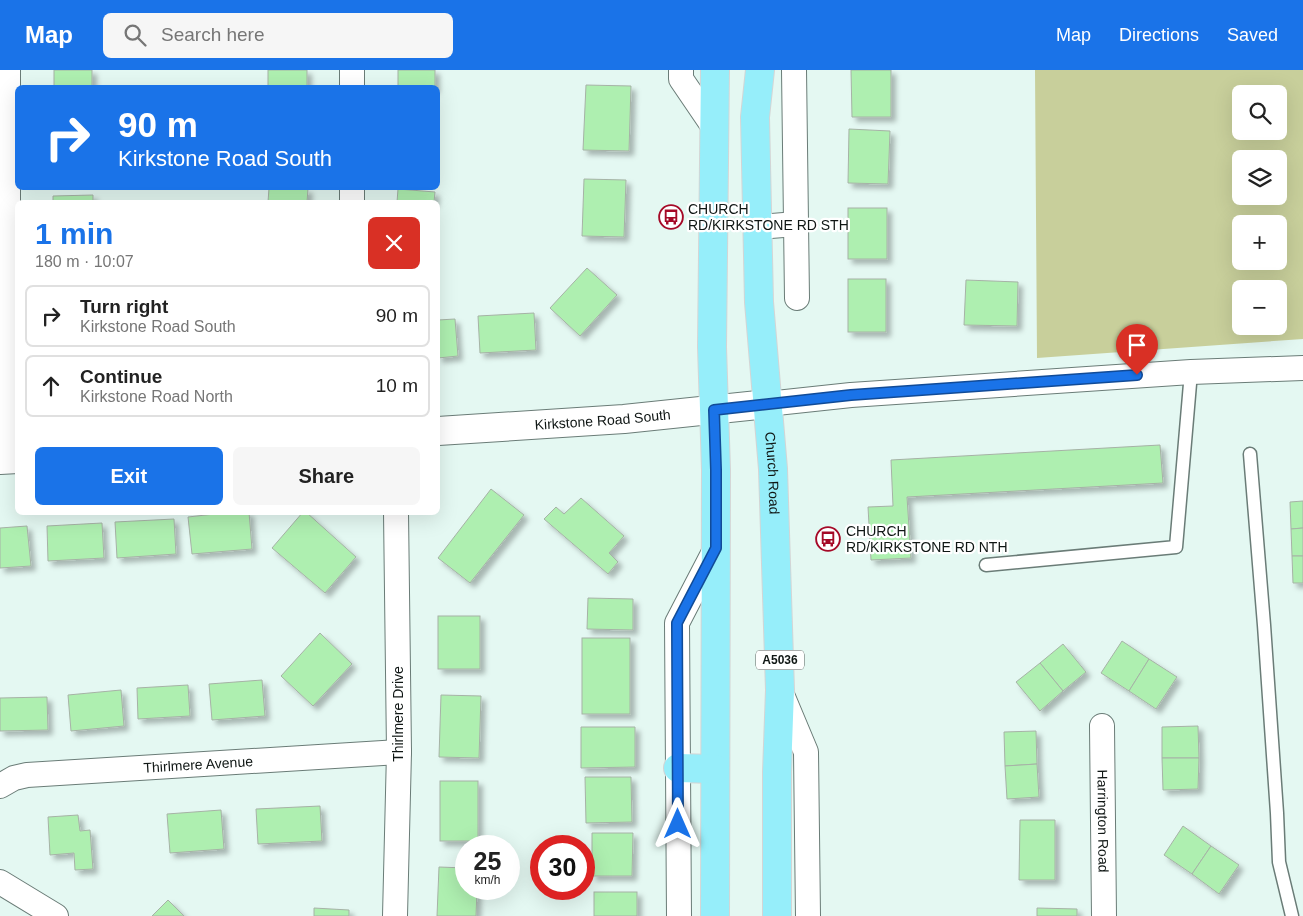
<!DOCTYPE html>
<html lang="en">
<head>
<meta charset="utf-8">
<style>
  :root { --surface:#fff; --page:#f6f6f6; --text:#222; --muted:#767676; --line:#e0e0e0; --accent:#1a73e8 }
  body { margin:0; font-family:Helvetica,sans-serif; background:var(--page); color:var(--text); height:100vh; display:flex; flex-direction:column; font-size:19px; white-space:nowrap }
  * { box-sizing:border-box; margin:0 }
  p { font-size:16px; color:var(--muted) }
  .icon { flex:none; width:28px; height:28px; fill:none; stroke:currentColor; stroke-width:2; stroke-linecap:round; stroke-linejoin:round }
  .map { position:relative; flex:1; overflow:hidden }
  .side { position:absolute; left:15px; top:130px; width:425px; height:315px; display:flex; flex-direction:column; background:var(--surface); border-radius:8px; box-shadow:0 5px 20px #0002 }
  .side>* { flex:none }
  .guide { position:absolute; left:15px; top:15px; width:425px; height:105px; border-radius:8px; box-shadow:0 5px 20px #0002; background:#1a73e8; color:#fff; overflow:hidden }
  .controls { position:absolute; left:1232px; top:15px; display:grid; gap:10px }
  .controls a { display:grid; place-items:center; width:55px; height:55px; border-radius:8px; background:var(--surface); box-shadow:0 5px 20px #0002; font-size:25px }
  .speed { position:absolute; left:455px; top:765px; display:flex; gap:10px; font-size:25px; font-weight:700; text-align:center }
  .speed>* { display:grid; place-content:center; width:65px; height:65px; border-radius:50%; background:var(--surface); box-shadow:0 5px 20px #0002; line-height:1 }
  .speed small { font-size:12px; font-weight:400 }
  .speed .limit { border:8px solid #d22; background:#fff; color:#111 }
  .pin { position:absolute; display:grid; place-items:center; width:42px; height:42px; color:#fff; margin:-51px -21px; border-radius:50% 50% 50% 0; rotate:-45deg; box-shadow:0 0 5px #0007 }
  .pin .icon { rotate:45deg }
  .me { position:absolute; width:55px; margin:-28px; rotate:0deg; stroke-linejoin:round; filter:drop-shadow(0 0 4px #0008) }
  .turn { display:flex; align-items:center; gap:18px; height:105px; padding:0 20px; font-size:22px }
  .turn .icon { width:65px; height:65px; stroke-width:2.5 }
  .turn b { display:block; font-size:35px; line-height:42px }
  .round { display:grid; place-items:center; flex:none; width:52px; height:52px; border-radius:8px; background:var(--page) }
  .overview { display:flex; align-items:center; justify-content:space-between; height:85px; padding:0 20px }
  h1 { font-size:30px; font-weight:800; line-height:38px; color:var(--accent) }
  .cta { display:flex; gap:10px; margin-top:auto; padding:10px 20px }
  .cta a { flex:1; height:58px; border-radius:8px; background:var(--accent); color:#fff; font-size:20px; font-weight:800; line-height:58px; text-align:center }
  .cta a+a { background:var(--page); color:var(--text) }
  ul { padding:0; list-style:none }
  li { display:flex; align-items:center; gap:15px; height:62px; margin:0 10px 8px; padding:0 10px; border:2px solid var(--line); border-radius:8px }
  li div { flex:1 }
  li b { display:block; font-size:19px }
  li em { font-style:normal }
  header { display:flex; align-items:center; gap:30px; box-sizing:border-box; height:70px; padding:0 25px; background:var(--accent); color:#fff }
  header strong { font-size:24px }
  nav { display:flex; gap:28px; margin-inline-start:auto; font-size:18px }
  .search { width:350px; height:45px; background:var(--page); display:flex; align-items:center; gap:12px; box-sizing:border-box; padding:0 18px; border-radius:8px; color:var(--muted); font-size:19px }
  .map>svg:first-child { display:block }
</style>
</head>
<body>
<header>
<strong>Map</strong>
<div class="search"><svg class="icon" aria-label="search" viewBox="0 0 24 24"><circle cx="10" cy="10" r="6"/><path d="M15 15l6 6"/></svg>Search here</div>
<nav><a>Map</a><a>Directions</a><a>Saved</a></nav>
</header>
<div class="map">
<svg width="1303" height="846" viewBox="0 0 1303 846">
  <defs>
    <filter id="shadow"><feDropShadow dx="4.5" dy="4.5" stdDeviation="2.5" flood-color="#0004"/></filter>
  </defs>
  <rect width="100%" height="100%" fill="#e4f8f2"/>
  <path fill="#c8cf9b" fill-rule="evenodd" d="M 1035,0 L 1303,0 L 1303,269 L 1037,288 ZM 1241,24 L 1279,24 L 1279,61 L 1241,61 ZM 1241,89 L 1279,89 L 1279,126 L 1241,126 ZM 1241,154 L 1279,154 L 1279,191 L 1241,191 ZM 1241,219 L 1279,219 L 1279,256 L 1241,256 Z"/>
  <g fill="#aeefb0" stroke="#a6b2a6" filter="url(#shadow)">
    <rect x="54" y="0" width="38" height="18"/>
    <rect x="268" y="0" width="39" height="18"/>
    <rect x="398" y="0" width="37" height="18"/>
    <path d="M 851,0 L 891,0 L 891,47 L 852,47 Z"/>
    <path d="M 586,15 L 631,16 L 629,81 L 583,80 Z"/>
    <path d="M 849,59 L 890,61 L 888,114 L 848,113 Z"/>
    <path d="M 584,109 L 626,110 L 624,167 L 582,166 Z"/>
    <path d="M 269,118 L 308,119 L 307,132 L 268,132 Z"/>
    <path d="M 398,119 L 435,122 L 434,132 L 397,132 Z"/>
    <path d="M 93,125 L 93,132 L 53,132 L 53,126 Z"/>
    <rect x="848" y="138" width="39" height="51"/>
    <path d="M 587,198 L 617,225 L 580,266 L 550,238 Z"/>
    <rect x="848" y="209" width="38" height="53"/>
    <path d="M 966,210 L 1018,212 L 1017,256 L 964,255 Z"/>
    <path d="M 534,243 L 536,280 L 480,283 L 478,246 Z"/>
    <path d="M 455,249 L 458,286 L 438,288 L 438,250 Z"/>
    <path d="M 1160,375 L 1163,413 L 907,427 L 911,488 L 871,490 L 868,437 L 893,436 L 891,390 Z"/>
    <path d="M 491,419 L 524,445 L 470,513 L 438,488 Z"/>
    <path d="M 581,428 L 624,466 L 609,483 L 618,492 L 608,504 L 544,449 L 556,437 L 564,444 Z"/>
    <path d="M 1303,431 L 1303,458 L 1291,459 L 1290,432 Z"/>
    <path d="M 232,442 L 249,442 L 252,479 L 192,484 L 188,447 Z"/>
    <path d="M 303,442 L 306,442 L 356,487 L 325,523 L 272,478 Z"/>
    <path d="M 174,449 L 176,484 L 117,488 L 115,452 Z"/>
    <path d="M 102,453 L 104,488 L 48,491 L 47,456 Z"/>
    <path d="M 27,456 L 31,496 L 0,498 L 0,458 Z"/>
    <path d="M 1303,458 L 1303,486 L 1292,486 L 1291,459 Z"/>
    <path d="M 1292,486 L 1303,486 L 1303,513 L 1293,513 Z"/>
    <path d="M 588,528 L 633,529 L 633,560 L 587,559 Z"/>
    <rect x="438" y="546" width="42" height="53"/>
    <path d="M 320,563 L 352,594 L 313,636 L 281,606 Z"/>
    <rect x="582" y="568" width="48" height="76"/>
    <path d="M 1122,571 L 1149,589 L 1129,621 L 1101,603 Z"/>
    <path d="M 1063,574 L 1086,602 L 1063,621 L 1040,593 Z"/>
    <path d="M 1149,589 L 1177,607 L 1156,639 L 1129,621 Z"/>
    <path d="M 1040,593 L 1063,621 L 1040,641 L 1016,612 Z"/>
    <path d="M 262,610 L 265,646 L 212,650 L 209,614 Z"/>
    <path d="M 188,615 L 190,646 L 138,649 L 137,618 Z"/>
    <path d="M 121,620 L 124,656 L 71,661 L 68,625 Z"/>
    <path d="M 441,625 L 481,626 L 479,688 L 439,687 Z"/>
    <path d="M 47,627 L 48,660 L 0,661 L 0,628 Z"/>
    <path d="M 1198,656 L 1199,688 L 1162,688 L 1162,657 Z"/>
    <path d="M 581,657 L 635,657 L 635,697 L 581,698 Z"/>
    <path d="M 1036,661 L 1037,694 L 1005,696 L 1004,662 Z"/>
    <path d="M 1162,688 L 1199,688 L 1198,719 L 1163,720 Z"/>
    <path d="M 1037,694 L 1039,727 L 1007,729 L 1005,696 Z"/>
    <path d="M 585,707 L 631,707 L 632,752 L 586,753 Z"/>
    <rect x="440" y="711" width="38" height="60"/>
    <path d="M 320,736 L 322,771 L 258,774 L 256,739 Z"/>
    <path d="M 221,740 L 224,779 L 170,783 L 167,744 Z"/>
    <path d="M 78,745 L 80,761 L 90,760 L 93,799 L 75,800 L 74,783 L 50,785 L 48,747 Z"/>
    <path d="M 1020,750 L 1055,750 L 1055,810 L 1019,810 Z"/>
    <path d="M 1183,756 L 1211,776 L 1192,804 L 1164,785 Z"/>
    <path d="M 592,763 L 633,763 L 632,806 L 592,806 Z"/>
    <path d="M 1211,776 L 1239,795 L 1219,824 L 1192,804 Z"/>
    <path d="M 439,797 L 466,798 L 466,819 L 477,819 L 476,846 L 437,846 Z"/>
    <rect x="594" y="822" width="43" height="24"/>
    <path d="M 168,830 L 184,846 L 152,846 Z"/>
    <path d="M 314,838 L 349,840 L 349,846 L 314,846 Z"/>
    <path d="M 1037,838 L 1077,839 L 1077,846 L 1037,846 Z"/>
  </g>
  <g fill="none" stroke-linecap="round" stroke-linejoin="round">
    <g stroke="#6a7c77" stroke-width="15">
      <g id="service">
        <path d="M 1250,384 L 1264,555 L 1277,743 L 1279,792 L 1292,846"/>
        <path d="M 986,495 L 1176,477 L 1191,302"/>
      </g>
    </g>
    <g stroke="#6a7c77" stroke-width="26">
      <g id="minor">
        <path d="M 8,0 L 8,390"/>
        <path d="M 352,0 L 352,18"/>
        <path d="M 681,0 L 681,9 L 715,59"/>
        <path d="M 794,0 L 797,228"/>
        <path d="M 352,118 L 352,132"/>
        <path d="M 758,157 L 796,154"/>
        <path d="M 767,334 L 851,325 L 1191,302 L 1303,298"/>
        <path d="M 780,620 L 806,682 L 808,846"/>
        <path id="s1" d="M 1102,656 L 1104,846"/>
        <path id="s2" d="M 0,716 L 14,708 L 27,705 L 399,682"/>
        <path d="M 0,812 L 56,846"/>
        <path d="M 395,846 L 399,682 L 396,442"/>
        <path d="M 679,846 L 677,553 L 716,478"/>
      </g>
    </g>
    <g stroke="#6a7c77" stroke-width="30">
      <g id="tertiary">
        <path id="s3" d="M 438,361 L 624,349 L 767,334"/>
        <path d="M 0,390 L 18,389"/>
      </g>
    </g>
    <g stroke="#d4d5d5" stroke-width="30">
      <g id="trunk">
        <path d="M 715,0 L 712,277 L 716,400 L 715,846"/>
        <path id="s4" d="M 760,0 L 755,47 L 759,232 L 773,399 L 780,620 L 777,702 L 777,846"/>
        <path d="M 678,698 L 715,699"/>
      </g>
    </g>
    <use href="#service" stroke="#fff" stroke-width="12"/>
    <use href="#minor" stroke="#fff" stroke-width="24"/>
    <use href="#tertiary" stroke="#fff" stroke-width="28"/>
    <use href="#trunk" stroke="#96eefa" stroke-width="28"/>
  </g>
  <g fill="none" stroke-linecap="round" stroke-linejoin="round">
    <g stroke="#114b97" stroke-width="12">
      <path id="route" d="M 678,754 L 677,553 L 716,478 L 716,400 L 714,340 L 851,325 L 1137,305"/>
    </g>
    <use href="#route" stroke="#1a73e8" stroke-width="9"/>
  </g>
  <defs>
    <g id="bus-ring" transform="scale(1.25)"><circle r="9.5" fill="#fff" stroke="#a50927" stroke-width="1.5"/><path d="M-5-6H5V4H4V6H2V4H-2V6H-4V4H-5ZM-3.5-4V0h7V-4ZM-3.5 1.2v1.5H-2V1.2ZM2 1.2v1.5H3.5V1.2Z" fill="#a50927"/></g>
  </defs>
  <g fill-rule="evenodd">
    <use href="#bus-ring" x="671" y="147"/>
    <use href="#bus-ring" x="828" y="469"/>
  </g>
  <g text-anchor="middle" stroke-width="4.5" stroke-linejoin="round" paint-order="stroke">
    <rect fill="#fff" stroke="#575c5a" stroke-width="1" x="756" y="580.5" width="48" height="19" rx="4"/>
    <g font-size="12" font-weight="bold" fill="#0f1614">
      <text x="780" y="594">A5036</text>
    </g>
    <g font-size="14" fill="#0f1614" stroke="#fff" text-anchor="start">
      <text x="688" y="144">CHURCH<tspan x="688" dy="16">RD/KIRKSTONE RD STH</tspan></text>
      <text x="846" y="466">CHURCH<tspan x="846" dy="16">RD/KIRKSTONE RD NTH</tspan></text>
    </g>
    <g font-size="14" fill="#0f1614" stroke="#fff">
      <text dy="5" stroke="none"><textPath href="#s3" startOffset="165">Kirkstone Road South</textPath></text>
      <text dy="5" stroke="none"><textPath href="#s4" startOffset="404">Church Road</textPath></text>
      <text transform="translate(398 644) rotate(-90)" y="5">Thirlmere Drive</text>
      <text dy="5" stroke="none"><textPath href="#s2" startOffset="201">Thirlmere Avenue</textPath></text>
      <text dy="5" stroke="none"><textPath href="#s1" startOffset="95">Harrington Road</textPath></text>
    </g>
  </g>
</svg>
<div class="controls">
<a><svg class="icon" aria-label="search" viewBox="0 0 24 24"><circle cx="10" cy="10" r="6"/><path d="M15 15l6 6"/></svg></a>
<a><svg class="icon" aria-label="layers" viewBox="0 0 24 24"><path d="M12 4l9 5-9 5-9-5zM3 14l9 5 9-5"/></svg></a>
<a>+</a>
<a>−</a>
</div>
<div class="speed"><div>25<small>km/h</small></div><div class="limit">30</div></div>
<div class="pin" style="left:1137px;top:305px;background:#d93025"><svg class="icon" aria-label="arrive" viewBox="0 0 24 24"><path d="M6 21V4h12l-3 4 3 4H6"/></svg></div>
<svg class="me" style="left:678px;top:754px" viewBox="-20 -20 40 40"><path d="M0-17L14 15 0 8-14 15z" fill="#1a73e8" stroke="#fff" stroke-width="4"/></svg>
<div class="guide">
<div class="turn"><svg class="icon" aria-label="right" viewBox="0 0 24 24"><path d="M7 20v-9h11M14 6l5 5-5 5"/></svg><div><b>90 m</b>Kirkstone Road South</div></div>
</div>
<section class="side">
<div class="overview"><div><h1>1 min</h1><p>180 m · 10:07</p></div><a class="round" style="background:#d93025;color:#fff"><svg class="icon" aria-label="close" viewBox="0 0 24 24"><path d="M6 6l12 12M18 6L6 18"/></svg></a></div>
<ul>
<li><svg class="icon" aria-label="right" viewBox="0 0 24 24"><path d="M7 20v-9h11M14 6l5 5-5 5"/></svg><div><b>Turn right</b><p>Kirkstone Road South</p></div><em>90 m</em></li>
<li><svg class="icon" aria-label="ahead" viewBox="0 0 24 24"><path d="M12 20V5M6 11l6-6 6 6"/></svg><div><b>Continue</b><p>Kirkstone Road North</p></div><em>10 m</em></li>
</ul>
<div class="cta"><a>Exit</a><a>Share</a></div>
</section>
</div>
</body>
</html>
